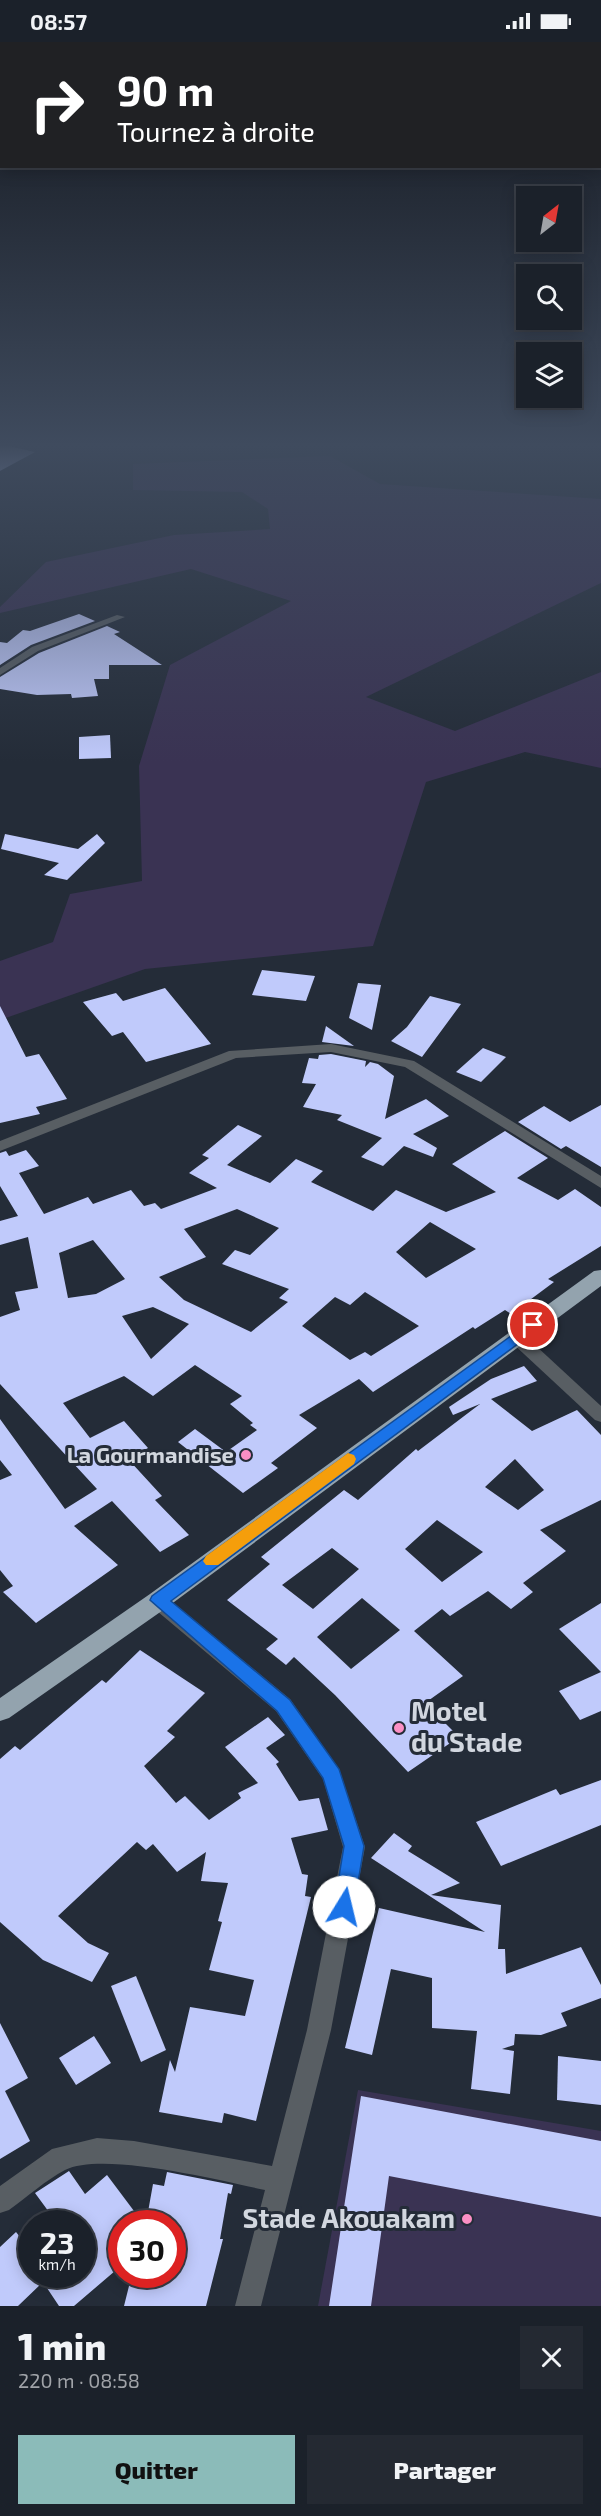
<!DOCTYPE html>
<html lang="fr">
<head>
<meta charset="utf-8">
<style>
  :root { --surface:#1b212a; --page:#242932; --text:#f1f3f6; --muted:#a0a3a8; --line:#393e47; --accent:#8bbbb9 }
  body { margin:0; font-family:"Exo 2",sans-serif; background:var(--page); color:var(--text); height:100vh; display:flex; flex-direction:column; font-size:22px; white-space:nowrap }
  * { box-sizing:border-box; margin:0 }
  p { font-size:20px; color:var(--muted) }
  .icon { flex:none; width:33px; height:33px; fill:none; stroke:currentColor; stroke-width:2; stroke-linecap:round; stroke-linejoin:round }
  .map { position:relative; height:2264px; overflow:hidden }
  .sheet { display:flex; flex-direction:column; background:var(--surface); flex:1 }
  .sheet>* { flex:none }
  .top-card { position:absolute; left:0px; top:0px; width:602px; height:126px; box-shadow:0 3px 15px #0003,0 0 0 2px var(--line); background:#202124; color:#fff; overflow:hidden }
  .needle { width:39px; rotate:31deg }
  .buttons { position:absolute; left:516px; top:144px; display:grid; gap:12px }
  .buttons a { display:grid; place-items:center; width:66px; height:66px; border-radius:0px; background:var(--surface); box-shadow:0 3px 15px #0003,0 0 0 2px var(--line); font-size:30px }
  .speed { position:absolute; left:18px; top:2168px; display:flex; gap:12px; font-size:30px; font-weight:700; text-align:center }
  .speed>* { display:grid; place-content:center; width:78px; height:78px; border-radius:50%; background:var(--surface); box-shadow:0 3px 15px #0003,0 0 0 2px var(--line); line-height:1 }
  .speed small { font-size:15px; font-weight:400 }
  .speed .limit { border:9px solid #d22; background:#fff; color:#111 }
  .pin { position:absolute; display:grid; place-items:center; width:51px; height:51px; color:#fff; margin:-26px; border:3px solid #fff; border-radius:50%; box-shadow:0 2px 6px #0007 }
  .me { position:absolute; width:66px; margin:-33px; rotate:9deg; stroke-linejoin:round; filter:drop-shadow(0 0 4px #0008) }
  .turn { display:flex; align-items:center; gap:21px; height:126px; padding:0 18px; font-size:27px }
  .turn .icon { width:78px; height:78px; stroke-width:2.5 }
  .turn b { display:block; font-size:42px; line-height:51px }
  .round { display:grid; place-items:center; flex:none; width:63px; height:63px; border-radius:0px; background:var(--page) }
  .headline { display:flex; align-items:center; justify-content:space-between; height:102px; padding:0 18px }
  h1 { font-size:36px; font-weight:800; line-height:45px }
  .action { display:flex; gap:12px; margin-top:auto; padding:12px 18px }
  .action a { flex:1; height:69px; border-radius:0px; background:var(--accent); color:#111; font-size:24px; font-weight:800; line-height:69px; text-align:center }
  .action a+a { background:var(--page); color:var(--text) }
  .status { display:flex; justify-content:space-between; align-items:center; height:42px; padding:0 30px; background:var(--surface); direction:ltr }
  .status svg { height:16px; fill:currentColor }
  .map>svg:first-child { display:block }
</style>
</head>
<body>
<div class="status"><b>08:57</b><svg viewBox="0 0 49 12"><path d="M0 12V9h3v3zM5 12V6h3v6zM10 12V3h3v9zM15 12V0h3v12zM26 1h20v11H26zM47 4h2v5h-2z"/></svg></div>
<div class="map">
<svg width="601" height="2264" viewBox="0 0 601 2264">
  <rect width="100%" height="100%" fill="#242c38"/>
  <g fill="#3a3353">
    <path d="M 330,414 L 380,442 L 601,457 L 601,541 L 366,655 L 455,689 L 601,630 L 601,726 L 525,710 L 426,740 L 373,904 L 145,927 L 0,978 L 0,919 L 53,900 L 70,852 L 142,839 L 139,724 L 170,623 L 291,559 L 191,527 L 0,571 L 0,565 L 46,520 L 174,493 L 270,487 L 268,467 L 242,450 L 133,448 L 133,422 Z"/>
    <path d="M 358,2048 L 601,2089 L 601,2264 L 318,2264 Z"/>
  </g>
  <g fill="#c0cafb" fill-rule="evenodd">
    <path d="M 0,403 L 4,403 L 35,410 L 0,429 Z"/>
    <path d="M 79,572 L 95,579 L 31,603 L 0,623 L 0,600 L 7,601 L 23,588 L 30,589 Z"/>
    <path d="M 107,584 L 120,590 L 114,592 L 162,623 L 109,623 L 109,637 L 94,637 L 98,654 L 72,656 L 71,652 L 37,653 L 0,647 L 0,635 L 39,611 Z"/>
    <path d="M 110,693 L 111,716 L 79,717 L 79,695 Z"/>
    <path d="M 5,792 L 78,807 L 97,792 L 105,801 L 67,838 L 44,833 L 59,821 L 1,807 Z"/>
    <path d="M 262,928 L 315,934 L 306,959 L 252,953 Z"/>
    <path d="M 358,941 L 381,943 L 372,988 L 349,976 Z"/>
    <path d="M 165,946 L 211,1002 L 146,1020 L 123,990 L 112,994 L 83,960 L 116,951 L 123,959 Z"/>
    <path d="M 430,954 L 461,962 L 422,1015 L 391,999 L 407,985 Z"/>
    <path d="M 0,964 L 26,1015 L 39,1012 L 67,1057 L 36,1065 L 40,1072 L 0,1081 Z"/>
    <path d="M 326,984 L 354,1004 L 322,1000 Z"/>
    <path d="M 483,1006 L 506,1015 L 481,1040 L 456,1030 Z"/>
    <path d="M 331,1012 L 366,1019 L 365,1025 L 370,1020 L 378,1022 L 394,1034 L 385,1077 L 426,1057 L 449,1074 L 413,1092 L 437,1106 L 433,1115 L 404,1104 L 383,1124 L 361,1115 L 382,1096 L 337,1078 L 342,1073 L 303,1065 L 316,1042 L 302,1041 L 309,1016 L 318,1017 L 319,1013 Z"/>
    <path d="M 601,1063 L 601,1125 L 566,1104 L 561,1107 L 518,1080 L 544,1064 L 570,1080 Z"/>
    <path d="M 238,1083 L 262,1094 L 227,1123 L 270,1141 L 296,1117 L 323,1129 L 311,1140 L 373,1169 L 396,1148 L 446,1170 L 496,1150 L 452,1122 L 505,1089 L 548,1116 L 517,1136 L 558,1158 L 575,1147 L 601,1165 L 601,1204 L 548,1237 L 554,1240 L 511,1272 L 505,1268 L 475,1287 L 473,1285 L 373,1350 L 359,1337 L 299,1373 L 317,1386 L 271,1421 L 278,1426 L 243,1451 L 178,1400 L 195,1387 L 226,1410 L 257,1388 L 250,1383 L 253,1381 L 230,1362 L 242,1354 L 195,1323 L 153,1354 L 124,1334 L 63,1361 L 90,1396 L 124,1379 L 148,1406 L 128,1417 L 162,1454 L 155,1458 L 189,1493 L 160,1510 L 112,1459 L 74,1484 L 118,1523 L 36,1581 L 3,1550 L 13,1544 L 0,1528 L 0,1438 L 12,1433 L 0,1418 L 0,1377 L 65,1467 L 97,1447 L 0,1342 L 0,1275 L 20,1268 L 15,1250 L 38,1246 L 28,1195 L 0,1203 L 0,1179 L 18,1174 L 0,1144 L 0,1111 L 6,1109 L 9,1114 L 26,1108 L 39,1124 L 19,1131 L 44,1172 L 88,1155 L 93,1162 L 131,1148 L 144,1164 L 155,1161 L 161,1167 L 217,1146 L 189,1131 L 209,1116 L 202,1113 ZM 237,1167 L 279,1186 L 250,1213 L 235,1208 L 222,1222 L 289,1247 L 279,1256 L 288,1260 L 251,1290 L 184,1258 L 159,1235 L 206,1215 L 184,1187 ZM 430,1180 L 476,1207 L 426,1236 L 396,1210 ZM 93,1198 L 125,1237 L 96,1252 L 68,1256 L 59,1211 ZM 365,1250 L 419,1284 L 371,1314 L 365,1310 L 350,1318 L 302,1284 L 335,1255 L 350,1263 ZM 153,1265 L 189,1282 L 151,1317 L 122,1274 Z"/>
    <path d="M 524,1324 L 537,1339 L 491,1357 L 532,1389 L 577,1368 L 601,1393 L 601,1458 L 540,1488 L 566,1509 L 523,1541 L 533,1550 L 511,1567 L 488,1549 L 450,1574 L 442,1567 L 414,1589 L 463,1634 L 425,1661 L 459,1695 L 408,1730 L 335,1653 L 294,1615 L 286,1623 L 266,1607 L 278,1597 L 227,1558 L 270,1522 L 261,1515 L 344,1448 L 358,1458 L 416,1407 L 418,1409 L 480,1362 L 453,1373 L 449,1365 L 491,1337 ZM 515,1417 L 544,1448 L 518,1468 L 485,1445 ZM 437,1478 L 483,1510 L 442,1540 L 405,1507 ZM 332,1506 L 359,1527 L 313,1567 L 282,1543 ZM 362,1556 L 400,1588 L 351,1627 L 317,1595 Z"/>
    <path d="M 601,1561 L 601,1630 L 559,1587 Z"/>
    <path d="M 140,1608 L 205,1651 L 167,1689 L 175,1695 L 144,1724 L 176,1761 L 185,1754 L 209,1778 L 241,1756 L 238,1751 L 258,1741 L 225,1705 L 268,1675 L 285,1693 L 266,1706 L 279,1720 L 276,1722 L 299,1759 L 319,1756 L 328,1788 L 291,1796 L 302,1832 L 308,1833 L 305,1854 L 311,1855 L 256,2079 L 224,2071 L 222,2081 L 159,2070 L 170,2018 L 175,2030 L 190,1965 L 245,1974 L 254,1938 L 209,1928 L 222,1880 L 218,1879 L 228,1841 L 201,1839 L 206,1810 L 177,1830 L 153,1802 L 146,1808 L 137,1800 L 58,1874 L 88,1901 L 109,1911 L 92,1940 L 43,1918 L 0,1880 L 0,1717 L 15,1704 L 20,1708 L 102,1638 L 106,1641 Z"/>
    <path d="M 601,1630 L 601,1669 L 580,1678 L 559,1649 Z"/>
    <path d="M 601,1738 L 601,1783 L 501,1824 L 476,1780 L 556,1747 L 560,1753 Z"/>
    <path d="M 394,1791 L 412,1804 L 408,1809 L 460,1841 L 431,1853 L 501,1863 L 498,1907 L 505,1907 L 506,1932 L 581,1905 L 601,1943 L 601,1956 L 561,1971 L 567,1984 L 541,1993 L 515,1992 L 514,2003 L 502,2007 L 514,2009 L 510,2052 L 471,2047 L 477,1989 L 432,1986 L 432,1936 L 391,1927 L 372,2013 L 345,2006 L 379,1866 L 485,1890 L 371,1816 Z"/>
    <path d="M 136,1934 L 166,2008 L 141,2020 L 111,1944 Z"/>
    <path d="M 0,1981 L 28,2036 L 5,2049 L 30,2099 L 0,2117 Z"/>
    <path d="M 94,1994 L 111,2021 L 76,2043 L 59,2016 Z"/>
    <path d="M 558,2014 L 601,2019 L 601,2063 L 557,2058 Z"/>
    <path d="M 361,2054 L 601,2099 L 601,2175 L 389,2134 L 371,2264 L 329,2264 Z"/>
    <path d="M 69,2129 L 85,2152 L 107,2133 L 143,2181 L 122,2181 L 122,2191 L 114,2197 L 122,2206 L 122,2223 L 74,2264 L 59,2264 L 43,2240 L 18,2264 L 0,2264 L 0,2205 L 16,2190 L 32,2210 L 32,2232 L 82,2232 L 82,2181 L 57,2181 L 35,2151 Z"/>
    <path d="M 167,2130 L 233,2143 L 231,2152 L 228,2151 L 220,2197 L 223,2197 L 206,2264 L 124,2264 L 132,2232 L 172,2232 L 172,2181 L 146,2181 L 153,2142 L 164,2144 Z"/>
  </g>
  <g fill="none" stroke-linecap="round" stroke-linejoin="round">
    <g fill="#585e63" fill-rule="evenodd">
      <path d="M 117,573 L 125,575 L 38,609 L 0,633 L 0,626 L 32,605 Z"/>
      <path d="M 331,1002 L 414,1019 L 601,1134 L 601,1146 L 405,1025 L 331,1010 L 236,1016 L 0,1109 L 0,1099 L 229,1009 Z"/>
      <path d="M 516,1289 L 522,1291 L 601,1364 L 601,1380 L 595,1378 L 510,1299 L 508,1295 L 510,1291 Z"/>
      <path d="M 158,1551 L 165,1554 L 290,1657 L 339,1727 L 365,1805 L 331,1988 L 261,2264 L 235,2264 L 265,2148 C 221,2139 104,2109 65,2128 C 46,2138 27,2155 9,2168 L 0,2171 L 0,2144 L 52,2107 L 97,2096 L 134,2099 L 272,2124 L 307,1988 L 343,1805 L 323,1737 L 276,1669 L 151,1564 L 148,1559 L 151,1554 Z"/>
    </g>
    <path fill="#93a3ae" fill-rule="evenodd" d="M 601,1228 L 601,1244 L 166,1566 L 9,1676 L 0,1679 L 0,1656 L 150,1552 L 594,1229 Z"/>
  </g>
  <linearGradient id="sky" x2="0" y2="1"><stop stop-color="#14181f"/><stop offset="0.56" stop-color="#3f4b5e"/><stop offset="1" stop-color="#3f4b5e" stop-opacity="0"/></linearGradient>
  <rect width="601" height="720" fill="url(#sky)"/>
  <path fill="#1a73e8" stroke="#114b97" stroke-width="1.5" d="M 533,1278 L 540,1283 L 538,1287 L 171,1559 L 290,1658 L 339,1727 L 364,1804 L 354,1865 L 351,1872 L 344,1874 L 337,1872 L 334,1865 L 344,1804 L 323,1736 L 277,1669 L 150,1558 L 152,1554 Z"/>
  <path fill="#f59e0b" d="M 348,1411 L 354,1413 L 356,1417 L 354,1422 L 218,1523 L 206,1523 L 203,1519 L 206,1514 Z"/>
  <g fill="#fb8fc4" stroke="#242c38" stroke-width="2">
    <circle cx="246" cy="1413" r="6"/>
    <circle cx="399" cy="1686" r="6"/>
    <circle cx="467" cy="2177" r="6"/>
  </g>
  <g text-anchor="middle" stroke-width="6" stroke-linejoin="round" paint-order="stroke">
    <g font-size="22" font-weight="bold" fill="#d2d7df" stroke="#242c38" text-anchor="end">
      <text x="234" y="1421">La Gourmandise</text>
    </g>
    <g font-size="27" font-weight="bold" fill="#d2d7df" stroke="#242c38" text-anchor="start">
      <text x="411" y="1679">Motel<tspan x="411" dy="31">du Stade</tspan></text>
      <text x="455" y="2186" text-anchor="end">Stade Akouakam</text>
    </g>
  </g>
</svg>
<div class="buttons">
<a><svg class="needle" viewBox="-14 -14 28 28"><path d="M0-13l5 13h-10z" fill="#e53935"/><path d="M0 13l5-13h-10z" fill="#a0a3a8"/></svg></a>
<a><svg class="icon" aria-label="search" viewBox="0 0 24 24"><circle cx="10" cy="10" r="6"/><path d="M15 15l6 6"/></svg></a>
<a><svg class="icon" aria-label="layers" viewBox="0 0 24 24"><path d="M12 4l9 5-9 5-9-5zM3 14l9 5 9-5"/></svg></a>
</div>
<div class="speed"><div>23<small>km/h</small></div><div class="limit">30</div></div>
<div class="pin" style="left:533px;top:1283px;background:#d93025"><svg class="icon" aria-label="arrive" viewBox="0 0 24 24"><path d="M6 21V4h12l-3 4 3 4H6"/></svg></div>
<svg class="me" style="left:344px;top:1865px" viewBox="-20 -20 40 40"><circle r="19" fill="#fff"/><path d="M0-13L10 11 0 6-10 11z" fill="#1a73e8"/></svg>
<div class="top-card">
<div class="turn"><svg class="icon" aria-label="right" viewBox="0 0 24 24"><path d="M7 20v-9h11M14 6l5 5-5 5"/></svg><div><b>90 m</b>Tournez à droite</div></div>
</div>
</div>
<section class="sheet">
<div class="headline"><div><h1>1 min</h1><p>220 m · 08:58</p></div><a class="round"><svg class="icon" aria-label="close" viewBox="0 0 24 24"><path d="M6 6l12 12M18 6L6 18"/></svg></a></div>
<div class="action"><a>Quitter</a><a>Partager</a></div>
</section>
</body>
</html>
